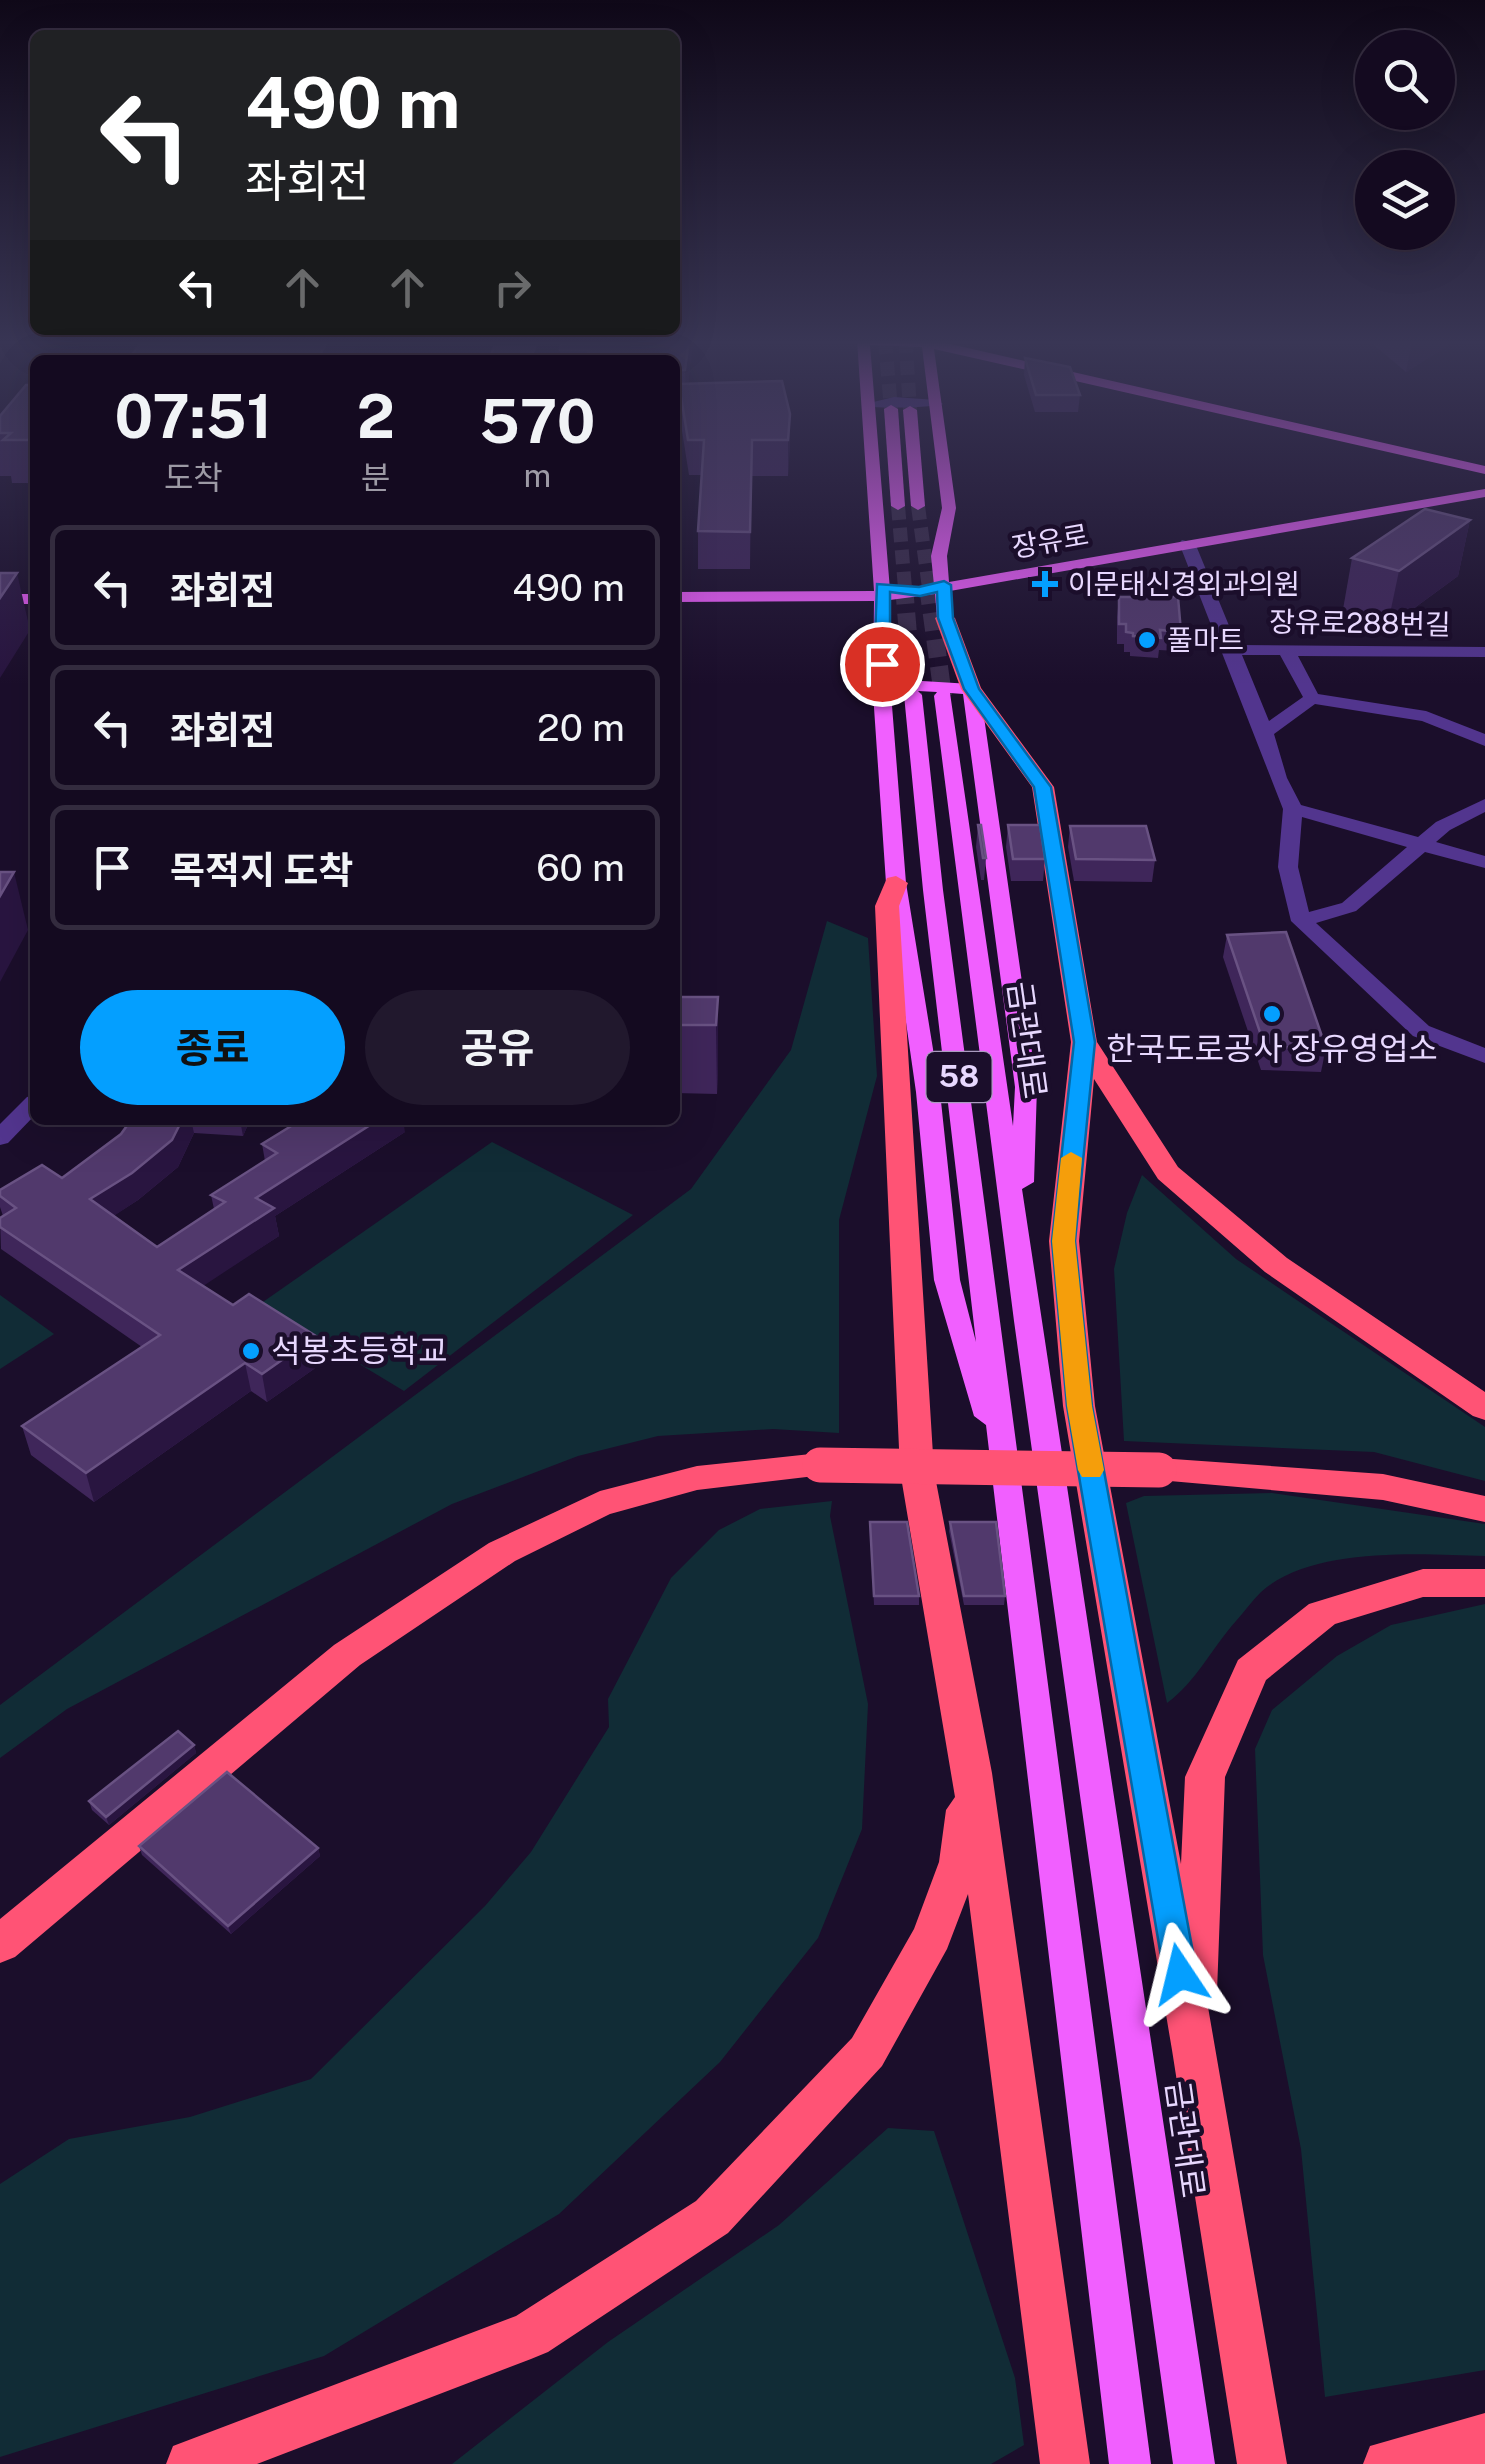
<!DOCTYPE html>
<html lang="ko">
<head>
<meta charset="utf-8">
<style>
  :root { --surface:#140a20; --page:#21182d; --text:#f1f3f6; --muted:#9d9aa5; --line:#332b3e; --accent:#049fff }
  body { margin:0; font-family:"Public Sans","Noto Sans KR",sans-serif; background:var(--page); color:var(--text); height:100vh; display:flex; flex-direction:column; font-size:38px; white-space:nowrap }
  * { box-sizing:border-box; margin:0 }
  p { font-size:32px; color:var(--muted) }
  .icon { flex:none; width:55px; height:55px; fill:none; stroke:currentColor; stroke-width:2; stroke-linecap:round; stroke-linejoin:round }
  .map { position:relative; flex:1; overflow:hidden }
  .sheet { position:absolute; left:30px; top:355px; width:650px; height:770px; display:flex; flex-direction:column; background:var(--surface); border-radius:15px; box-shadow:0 10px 40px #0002,0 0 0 2px var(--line) }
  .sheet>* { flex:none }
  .top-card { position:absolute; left:30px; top:30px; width:650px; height:305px; border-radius:15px; box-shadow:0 10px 40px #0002,0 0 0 2px var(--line); background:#202124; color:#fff; overflow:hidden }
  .tools { position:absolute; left:1355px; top:30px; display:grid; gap:20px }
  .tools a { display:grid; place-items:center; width:100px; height:100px; border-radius:50%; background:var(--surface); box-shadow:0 10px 40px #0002,0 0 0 2px var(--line); font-size:50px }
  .pin { position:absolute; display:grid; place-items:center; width:85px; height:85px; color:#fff; margin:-42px; border:5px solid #fff; border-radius:50%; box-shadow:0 2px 10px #0007 }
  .me { position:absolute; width:110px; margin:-55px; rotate:350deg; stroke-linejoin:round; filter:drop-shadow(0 0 8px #0008) }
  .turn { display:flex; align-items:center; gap:35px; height:210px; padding:0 50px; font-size:45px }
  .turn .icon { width:130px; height:130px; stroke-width:2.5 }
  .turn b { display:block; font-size:70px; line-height:85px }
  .lanes { display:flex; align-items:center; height:95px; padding:0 50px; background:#0003; justify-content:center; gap:50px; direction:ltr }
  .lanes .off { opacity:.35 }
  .eta { display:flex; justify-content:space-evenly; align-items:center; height:170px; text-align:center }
  .eta b { font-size:60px; font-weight:700; line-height:70px }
  .primary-button { display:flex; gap:20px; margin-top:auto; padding:20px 50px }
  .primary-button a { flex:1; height:115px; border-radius:60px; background:var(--accent); color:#111; font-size:40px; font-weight:700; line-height:115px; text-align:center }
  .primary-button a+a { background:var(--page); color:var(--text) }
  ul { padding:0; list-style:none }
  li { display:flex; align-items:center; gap:30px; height:125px; margin:0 20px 15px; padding:0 30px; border:5px solid var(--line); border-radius:15px }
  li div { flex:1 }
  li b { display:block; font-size:38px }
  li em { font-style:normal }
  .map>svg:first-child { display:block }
</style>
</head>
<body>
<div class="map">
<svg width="1485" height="2464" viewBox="0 0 1485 2464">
  <rect width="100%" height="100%" fill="#1b0e2b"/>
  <g fill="#112c36">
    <path d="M 827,921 L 868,938 L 877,1076 L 839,1220 L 839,1433 L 773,1429 L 658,1436 L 578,1456 L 452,1504 L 67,1709 L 0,1758 L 0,1705 L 691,1189 L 791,1050 Z"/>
    <path d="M 492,1142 L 633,1215 L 404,1391 L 260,1304 Z"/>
    <path d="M 1142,1175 L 1236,1259 L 1485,1427 L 1485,1481 L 1374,1452 L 1124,1441 L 1114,1269 L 1127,1213 Z"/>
    <path d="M 0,1295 L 54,1334 L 0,1369 Z"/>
    <path d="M 1272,1493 L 1485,1524 L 1485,1556 C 1420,1554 1312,1546 1261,1592 C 1252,1601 1244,1612 1236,1621 C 1211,1649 1196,1682 1167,1703 L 1126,1503 L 1144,1496 Z"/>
    <path d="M 832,1501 L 830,1516 L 868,1704 L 862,1829 L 818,1938 L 720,2062 L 559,2214 L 324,2356 L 0,2457 L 0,2184 L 69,2139 L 190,2117 L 311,2079 L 485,1906 L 531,1852 L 609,1727 L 608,1699 L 671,1578 L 719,1530 L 760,1509 Z"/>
    <path d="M 1485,1604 L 1485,2370 L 1325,2397 L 1301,2149 L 1263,1955 L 1255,1749 L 1272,1710 L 1337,1656 L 1391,1625 Z"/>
    <path d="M 888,2128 L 934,2131 L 1015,2378 L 1024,2445 L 991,2464 L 452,2464 L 608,2342 L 779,2225 Z"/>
  </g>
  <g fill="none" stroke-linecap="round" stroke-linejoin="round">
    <g stroke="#3a2c4b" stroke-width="14" stroke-dasharray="14 8" stroke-linecap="butt">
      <path d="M 885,340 L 891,409"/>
      <path d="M 910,340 L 906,347 L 910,410"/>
      <path d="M 898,506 L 905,588"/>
      <path d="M 918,506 L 929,588"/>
    </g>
    <g stroke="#3a2c4b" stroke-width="18" stroke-dasharray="18 9" stroke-linecap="butt">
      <path d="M 904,586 L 913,695"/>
      <path d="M 928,586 L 943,696"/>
    </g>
    <g fill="#52358e" fill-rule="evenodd">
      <path d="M 894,397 L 936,400 L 943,404 C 935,408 868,409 861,405 Z"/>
      <path d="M 1182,540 L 1195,543 L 1237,645 L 1485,647 L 1485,657 L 1298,656 L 1318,694 L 1426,711 L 1485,734 L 1485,746 L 1422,721 L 1315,704 L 1274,734 L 1287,778 L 1301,805 L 1418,837 L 1436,822 L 1485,799 L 1485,812 L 1450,830 L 1436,842 L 1485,856 L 1485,868 L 1425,852 L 1356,911 L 1316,923 L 1429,1026 L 1485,1048 L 1485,1063 L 1413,1036 L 1291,921 L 1278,867 L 1283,809 L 1179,543 ZM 1242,655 L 1280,655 L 1303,697 L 1269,721 ZM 1302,817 L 1407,847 L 1342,903 L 1309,912 L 1298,867 Z"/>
      <path d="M 35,1095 L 35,1115 L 8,1143 L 0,1145 L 0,1124 L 27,1097 Z"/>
    </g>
    <g fill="#f15fff" fill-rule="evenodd">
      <path d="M 857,340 L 933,340 L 1485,466 L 1485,474 L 934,349 L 956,508 L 947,556 L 949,582 L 1485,489 L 1485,497 L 950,591 L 953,618 L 945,623 L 937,618 L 935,594 L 890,600 L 891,684 L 906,680 L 971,684 L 980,689 L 1037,1087 L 1034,1182 L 1022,1189 L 1215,2464 L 1173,2464 L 1014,1321 L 934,696 L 937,692 L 918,691 L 922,695 L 943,890 L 1151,2464 L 1109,2464 L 986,1425 L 974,1416 L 934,1280 L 916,1092 L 886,883 L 873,693 L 874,601 L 675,602 L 675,592 L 874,591 ZM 870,345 L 922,347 L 942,508 L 931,556 L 934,585 L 890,590 ZM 907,690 L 904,695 L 923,890 L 976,1342 L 960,1280 L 940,1092 L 906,883 L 891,693 ZM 950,693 L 963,694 L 1015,1087 L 1013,1126 Z"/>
      <path d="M 891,405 L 898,409 L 905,506 L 898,510 L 891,506 L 884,409 Z"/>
      <path d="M 910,406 L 917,410 L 925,506 L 918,510 L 911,506 L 903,410 Z"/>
      <rect x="0" y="594" width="35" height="10"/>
    </g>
    <g fill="#ff5375" fill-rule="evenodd">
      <path d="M 945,612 L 955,618 L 981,688 L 1054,787 L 1097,1042 L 1178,1167 L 1287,1258 L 1485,1392 L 1485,1420 L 1473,1416 L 1265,1272 L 1158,1179 L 1094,1079 L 1079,1241 L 1095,1406 L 1181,1864 L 1185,1777 L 1238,1660 L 1309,1604 L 1423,1569 L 1485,1569 L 1485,1597 L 1423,1597 L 1335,1624 L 1266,1680 L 1225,1777 L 1217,1992 L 1208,2007 L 1287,2464 L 1237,2464 L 1172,2050 L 1063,1406 L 1049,1241 L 1071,1042 L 1032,787 L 961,689 L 935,618 Z"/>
      <path d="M 896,876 L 908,883 L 899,906 L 934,1471 L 992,1773 L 1090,2464 L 1040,2464 L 968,1894 L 947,1949 L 882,2066 L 728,2233 L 548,2352 L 531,2359 L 257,2464 L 166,2464 L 173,2446 L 516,2316 L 696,2201 L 852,2038 L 914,1929 L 939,1862 L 946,1810 L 955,1797 L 900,1471 L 875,906 L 887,878 Z"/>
      <path d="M 820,1453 L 832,1456 L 837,1465 L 832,1474 L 697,1490 L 610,1514 L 515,1561 L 360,1665 L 15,1957 L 0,1963 L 0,1919 L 334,1645 L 489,1543 L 600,1491 L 697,1466 Z"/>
      <path d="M 1159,1458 L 1383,1474 L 1485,1496 L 1485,1522 L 1383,1500 L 1147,1479 L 1142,1470 L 1147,1461 Z"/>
      <path d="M 1485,2413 L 1485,2464 L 1363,2464 L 1370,2446 Z"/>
    </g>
    <path stroke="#ff5375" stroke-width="35" d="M 820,1465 L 1159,1470"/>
  </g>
  <g fill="#3f265a">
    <path d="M 1368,340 L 1457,340 L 1406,372 Z"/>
    <path d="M 692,348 L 688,383 L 790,414 L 788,476 L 751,476 L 750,569 L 698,569 L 698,531 L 701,475 L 689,475 L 680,418 L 679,405 L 675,405 L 675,360 L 560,360 L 560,350 Z"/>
    <path d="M 1025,358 L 1080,395 L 1078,412 L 1035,412 L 1024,375 Z"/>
    <path d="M 35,385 L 35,483 L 12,483 L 11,476 L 0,476 L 0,416 Z"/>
    <path d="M 1470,520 L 1458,576 L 1387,628 L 1342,615 L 1352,558 Z"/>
    <path d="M 1119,597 L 1181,632 L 1178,651 L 1159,650 L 1158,658 L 1130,656 L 1130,652 L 1124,652 L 1124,644 L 1117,644 L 1117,617 Z"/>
    <path d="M 978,825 L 986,858 L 984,880 L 981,880 L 976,847 Z"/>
    <path d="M 1008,825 L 1045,859 L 1043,881 L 1011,881 L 1006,847 Z"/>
    <path d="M 1070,826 L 1155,860 L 1152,882 L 1074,881 L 1068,847 Z"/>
    <path d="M 1227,935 L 1326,1048 L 1321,1072 L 1261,1070 L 1223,957 Z"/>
    <path d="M 675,997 L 718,997 L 718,1065 L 717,1094 L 675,1093 Z"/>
    <path d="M 131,1120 L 250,1120 L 243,1136 L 194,1133 L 178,1167 L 138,1200 L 113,1216 L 157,1247 L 214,1209 L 211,1195 L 265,1161 L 262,1144 L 405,1132 L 275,1216 L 279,1236 L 203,1285 L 321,1364 L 267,1402 L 251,1391 L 94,1502 L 31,1455 L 22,1426 L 142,1347 L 1,1249 L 0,1218 L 3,1216 L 0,1207 L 0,1190 L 62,1178 L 121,1134 Z"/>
    <path d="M 870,1522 L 919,1596 L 919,1605 L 874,1605 Z"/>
    <path d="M 950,1522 L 1005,1596 L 1004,1605 L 964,1605 L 949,1531 Z"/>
    <path d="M 194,1745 L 196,1753 L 109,1825 L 92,1810 L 89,1801 Z"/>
    <path d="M 139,1846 L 318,1848 L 320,1856 L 231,1934 L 142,1855 Z"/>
  </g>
  <g fill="#291540">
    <path d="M 0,340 L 18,340 L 0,345 Z"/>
    <path d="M 328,340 L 359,340 L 350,360 L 317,360 Z"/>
    <path d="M 689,340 L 702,340 L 692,348 L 686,405 L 685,370 Z"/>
    <path d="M 1412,340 L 1457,340 L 1406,372 Z"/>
    <path d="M 790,414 L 790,449 L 788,476 L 788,440 Z"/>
    <path d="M 1470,520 L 1458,576 L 1387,628 L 1399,571 Z"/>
    <path d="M 17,573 L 30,630 L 0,678 L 0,598 Z"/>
    <path d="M 14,872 L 28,930 L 0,982 L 0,896 Z"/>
    <path d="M 718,997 L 718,1065 L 717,1094 L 716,1025 Z"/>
    <path d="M 182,1120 L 191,1120 L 194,1133 L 178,1167 L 138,1200 L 97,1227 L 90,1199 Z"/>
    <path d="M 240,1120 L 250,1120 L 243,1136 Z"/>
    <path d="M 378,1120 L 403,1120 L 405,1132 L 275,1216 L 279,1236 L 185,1298 L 178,1270 L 256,1198 Z"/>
    <path d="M 316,1336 L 321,1364 L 267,1402 L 262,1374 Z"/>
    <path d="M 245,1363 L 251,1391 L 94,1502 L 86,1473 Z"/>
    <path d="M 194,1745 L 196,1753 L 109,1825 L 106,1817 Z"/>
    <path d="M 318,1848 L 320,1856 L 231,1934 L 228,1926 Z"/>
  </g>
  <g fill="#51396c" stroke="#695283" stroke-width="2.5">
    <path d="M 143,340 L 328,340 L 317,360 L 128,360 Z"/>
    <path d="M 562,340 L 689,340 L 685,370 L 675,370 L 675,360 L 587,360 L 589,350 L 560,350 Z"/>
    <path d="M 494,347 L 535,347 L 530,360 L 489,360 Z"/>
    <path d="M 1025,358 L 1070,367 L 1080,395 L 1036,395 Z"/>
    <path d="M 782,381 L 790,414 L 788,440 L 752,440 L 750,532 L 698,531 L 704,440 L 688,440 L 679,384 Z"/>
    <path d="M 26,385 L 35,385 L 35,440 L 3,440 L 11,433 L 0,433 L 0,416 Z"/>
    <path d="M 1425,509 L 1470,520 L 1399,571 L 1352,558 Z"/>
    <path d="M 0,573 L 17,573 L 0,598 Z"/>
    <path d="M 1119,597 L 1178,597 L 1181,632 L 1160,630 L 1161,638 L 1133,636 L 1133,633 L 1126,632 L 1126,624 L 1119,624 Z"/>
    <path d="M 978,825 L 981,825 L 986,858 L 983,858 Z"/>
    <path d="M 1008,825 L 1040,825 L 1045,859 L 1013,859 Z"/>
    <path d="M 1070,826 L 1146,826 L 1155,860 L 1076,859 Z"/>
    <path d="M 0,872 L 14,872 L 0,896 Z"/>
    <path d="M 1286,932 L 1326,1048 L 1265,1047 L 1227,935 Z"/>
    <path d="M 675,997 L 718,997 L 716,1025 L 675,1025 Z"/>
    <path d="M 131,1120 L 182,1120 L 172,1140 L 132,1173 L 90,1199 L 157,1247 L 225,1202 L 211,1195 L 277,1153 L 262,1144 L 301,1120 L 378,1120 L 256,1198 L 274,1208 L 178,1270 L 233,1305 L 249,1294 L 316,1336 L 262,1374 L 245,1363 L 86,1473 L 22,1426 L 160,1335 L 0,1227 L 0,1218 L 16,1208 L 0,1196 L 0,1190 L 42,1165 L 62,1178 L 121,1134 Z"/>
    <path d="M 870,1522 L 907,1522 L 919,1596 L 874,1596 Z"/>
    <path d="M 950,1522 L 996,1522 L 1005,1596 L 964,1596 Z"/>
    <path d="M 178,1731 L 194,1745 L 106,1817 L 89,1801 Z"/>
    <path d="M 227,1772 L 318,1848 L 228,1926 L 139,1846 Z"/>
  </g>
  <linearGradient id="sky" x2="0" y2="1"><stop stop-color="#0f0818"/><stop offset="0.5" stop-color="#393655"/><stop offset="1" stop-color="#393655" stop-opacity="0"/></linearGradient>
  <rect width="1485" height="685" fill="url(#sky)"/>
  <path fill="#049fff" stroke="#0367a6" stroke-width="2.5" d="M 944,581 L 951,585 L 953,618 L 979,689 L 1051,787 L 1095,1042 L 1075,1241 L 1092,1406 L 1197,1974 L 1192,1984 L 1180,1988 L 1169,1984 L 1164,1974 L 1067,1406 L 1052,1241 L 1074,1042 L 1034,787 L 964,689 L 938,618 L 937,592 L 920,596 L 890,592 L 890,664 L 882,669 L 874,664 L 877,584 L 919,587 Z"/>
  <path fill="#f59e0b" d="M 1071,1152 L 1082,1158 L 1075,1241 L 1092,1406 L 1104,1470 L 1100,1477 L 1082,1477 L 1078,1470 L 1067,1406 L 1052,1241 L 1061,1158 Z"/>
  <g fill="#049fff" stroke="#1b0e2b" stroke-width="4">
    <path d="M1040 569h10v10h10v10h-10v10h-10v-10h-10v-10h10z"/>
    <circle cx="1147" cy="640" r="10"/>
    <circle cx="1272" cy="1014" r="10"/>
    <circle cx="251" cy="1351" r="10"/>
  </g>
  <g text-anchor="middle" stroke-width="9" stroke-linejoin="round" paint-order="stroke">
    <g font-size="28" fill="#e8d8ff" stroke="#1b0e2b">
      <text transform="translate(1050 541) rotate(-10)" y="10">장유로</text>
      <text transform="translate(1360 623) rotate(1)" y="10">장유로288번길</text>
    </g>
    <g font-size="28" fill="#e8d8ff" stroke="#1b0e2b" text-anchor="start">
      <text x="1068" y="594">이문태신경외과의원</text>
      <text x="1167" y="650">풀마트</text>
    </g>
    <rect fill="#1b0e2b" stroke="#aa9bbf" stroke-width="2.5" x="926.5" y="1052" width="65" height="50" rx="8"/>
    <g font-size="30" font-weight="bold" fill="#e8d8ff">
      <text x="959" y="1087">58</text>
    </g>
    <g font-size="32" fill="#e8d8ff" stroke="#1b0e2b">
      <text transform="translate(1027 1040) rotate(82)" y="11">금관대로</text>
      <text transform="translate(1185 2139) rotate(82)" y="11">금관대로</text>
    </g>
    <g font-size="32" fill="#e8d8ff" stroke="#1b0e2b">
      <text x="1272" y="1060">한국도로공사 장유영업소</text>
      <text x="271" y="1362" text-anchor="start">석봉초등학교</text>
    </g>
  </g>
</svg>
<div class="tools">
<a><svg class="icon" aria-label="search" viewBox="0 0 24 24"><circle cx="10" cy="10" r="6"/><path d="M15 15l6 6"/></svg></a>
<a><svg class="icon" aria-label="layers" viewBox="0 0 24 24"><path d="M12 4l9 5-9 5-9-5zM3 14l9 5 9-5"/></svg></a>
</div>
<div class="pin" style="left:882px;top:664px;background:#d93025"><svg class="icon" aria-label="arrive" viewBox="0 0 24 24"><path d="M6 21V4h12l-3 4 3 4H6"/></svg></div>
<svg class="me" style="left:1180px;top:1974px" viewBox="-20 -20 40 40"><path d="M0-17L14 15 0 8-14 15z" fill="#049fff" stroke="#fff" stroke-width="4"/></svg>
<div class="top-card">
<div class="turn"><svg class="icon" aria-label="left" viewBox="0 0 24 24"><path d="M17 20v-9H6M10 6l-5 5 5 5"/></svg><div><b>490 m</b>좌회전</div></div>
<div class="lanes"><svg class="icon" aria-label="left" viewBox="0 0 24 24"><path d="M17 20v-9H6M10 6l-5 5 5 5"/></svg><svg class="icon off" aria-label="ahead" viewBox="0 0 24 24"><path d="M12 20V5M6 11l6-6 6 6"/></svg><svg class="icon off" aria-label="ahead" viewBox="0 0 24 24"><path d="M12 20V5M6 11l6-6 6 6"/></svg><svg class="icon off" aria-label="right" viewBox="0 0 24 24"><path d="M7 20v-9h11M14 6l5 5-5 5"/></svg></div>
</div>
<section class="sheet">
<div class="eta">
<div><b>07:51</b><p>도착</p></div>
<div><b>2</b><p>분</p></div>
<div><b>570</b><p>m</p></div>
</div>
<ul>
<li><svg class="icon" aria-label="left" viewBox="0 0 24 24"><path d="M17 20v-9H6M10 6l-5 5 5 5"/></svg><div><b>좌회전</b></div><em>490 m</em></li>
<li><svg class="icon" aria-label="left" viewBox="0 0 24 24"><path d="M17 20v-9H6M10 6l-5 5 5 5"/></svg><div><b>좌회전</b></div><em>20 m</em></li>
<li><svg class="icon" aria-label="arrive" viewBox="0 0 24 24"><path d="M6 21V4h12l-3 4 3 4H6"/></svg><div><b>목적지 도착</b></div><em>60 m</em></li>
</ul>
<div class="primary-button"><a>종료</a><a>공유</a></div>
</section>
</div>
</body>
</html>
